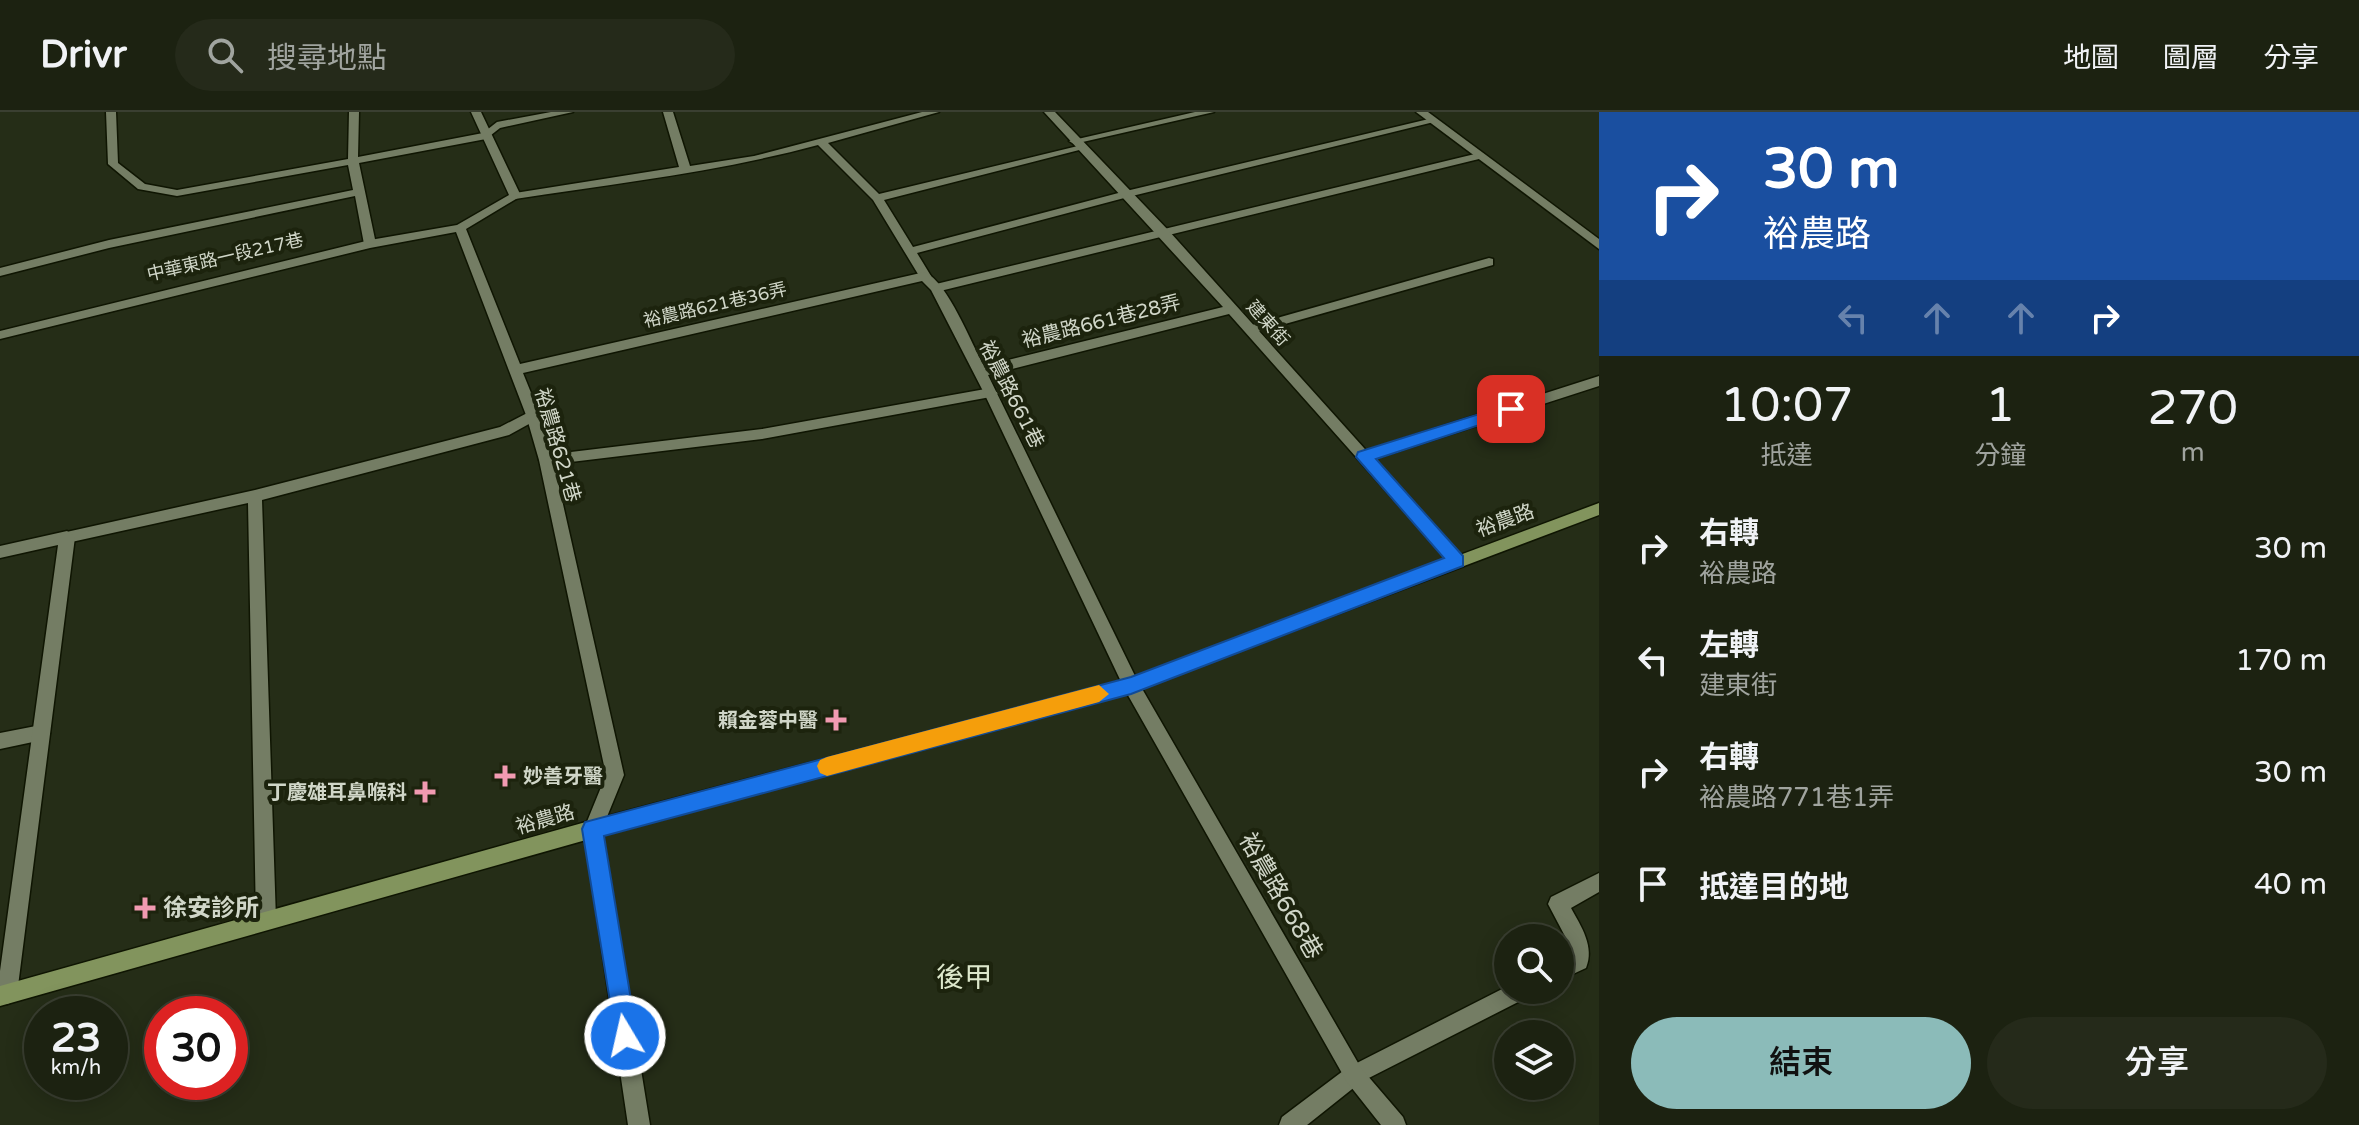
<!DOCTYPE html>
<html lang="zh-TW">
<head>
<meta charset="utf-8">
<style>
  :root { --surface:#1c2211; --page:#252a1a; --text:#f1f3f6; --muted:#a0a49f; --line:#3a3f31; --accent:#8bbbb9 }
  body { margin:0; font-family:"Varela Round","Noto Sans TC",sans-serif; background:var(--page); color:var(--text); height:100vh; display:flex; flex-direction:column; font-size:30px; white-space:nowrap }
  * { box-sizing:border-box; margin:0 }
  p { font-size:26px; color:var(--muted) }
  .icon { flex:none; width:44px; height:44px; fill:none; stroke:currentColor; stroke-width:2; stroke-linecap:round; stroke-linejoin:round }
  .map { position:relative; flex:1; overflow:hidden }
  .side { display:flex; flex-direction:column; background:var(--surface); width:760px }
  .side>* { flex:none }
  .guide { background:#1a4fa0; color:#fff; overflow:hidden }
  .buttons { position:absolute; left:1494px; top:812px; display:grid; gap:16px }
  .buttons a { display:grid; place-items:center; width:80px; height:80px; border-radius:50%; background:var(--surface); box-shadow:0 4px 20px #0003,0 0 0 2px var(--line); font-size:40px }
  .speed { position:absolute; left:24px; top:884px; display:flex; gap:16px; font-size:40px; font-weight:700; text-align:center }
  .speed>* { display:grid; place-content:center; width:104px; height:104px; border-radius:50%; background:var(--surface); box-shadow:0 4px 20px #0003,0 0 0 2px var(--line); line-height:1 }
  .speed small { font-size:20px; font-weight:400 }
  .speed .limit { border:12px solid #d22; background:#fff; color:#111 }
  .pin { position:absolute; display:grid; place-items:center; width:68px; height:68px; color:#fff; margin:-34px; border-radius:16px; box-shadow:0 4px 12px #0006 }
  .me { position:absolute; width:88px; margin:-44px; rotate:351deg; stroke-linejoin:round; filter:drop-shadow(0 0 6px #0008) }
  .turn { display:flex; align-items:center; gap:28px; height:168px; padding:0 32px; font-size:36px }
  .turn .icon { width:104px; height:104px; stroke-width:2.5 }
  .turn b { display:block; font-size:56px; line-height:68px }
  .lanes { display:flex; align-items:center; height:76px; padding:0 32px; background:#0003; justify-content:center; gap:40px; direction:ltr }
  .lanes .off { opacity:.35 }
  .eta { display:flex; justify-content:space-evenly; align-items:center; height:136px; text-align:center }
  .eta b { font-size:48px; font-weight:600; line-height:56px }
  .cta { display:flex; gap:16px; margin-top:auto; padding:16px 32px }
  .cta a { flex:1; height:92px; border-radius:48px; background:var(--accent); color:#111; font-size:32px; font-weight:600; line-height:92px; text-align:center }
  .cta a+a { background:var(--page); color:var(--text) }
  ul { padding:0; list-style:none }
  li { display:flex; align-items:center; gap:24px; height:112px; padding:0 32px }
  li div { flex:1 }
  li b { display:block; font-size:30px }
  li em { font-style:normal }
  header { display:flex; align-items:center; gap:48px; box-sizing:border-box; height:112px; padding:0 40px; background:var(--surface); border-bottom:2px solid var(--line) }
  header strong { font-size:38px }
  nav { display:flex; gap:44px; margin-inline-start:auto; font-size:28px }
  .search { width:560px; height:72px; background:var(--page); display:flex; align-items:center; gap:20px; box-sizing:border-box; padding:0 28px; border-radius:44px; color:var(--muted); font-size:30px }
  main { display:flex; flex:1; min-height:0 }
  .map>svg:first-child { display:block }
</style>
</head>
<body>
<header>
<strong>Drivr</strong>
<div class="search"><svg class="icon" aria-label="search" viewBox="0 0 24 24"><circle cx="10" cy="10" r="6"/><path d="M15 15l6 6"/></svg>搜尋地點</div>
<nav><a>地圖</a><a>圖層</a><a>分享</a></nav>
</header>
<main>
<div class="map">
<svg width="1599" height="1013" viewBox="0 0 1599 1013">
  <rect width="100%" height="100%" fill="#252d17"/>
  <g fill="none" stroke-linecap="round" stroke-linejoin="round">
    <g stroke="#0f1502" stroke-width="3">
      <g id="lane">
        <path d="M 106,0 L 116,0 L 118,51 L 145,72 L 177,78 L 348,47 L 349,0 L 359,0 L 358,45 L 483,21 L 497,10 L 551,0 L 573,0 L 500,16 L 486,27 L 359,51 L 376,132 L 374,135 L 366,135 L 364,132 L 355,84 L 109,136 L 0,164 L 0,156 L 109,128 L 353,78 L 348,53 L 177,84 L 138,77 L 108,52 Z"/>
        <path d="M 663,0 L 673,0 L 690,54 L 754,44 L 922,0 L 939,0 L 828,31 L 879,82 L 1082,33 L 1087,36 L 884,88 L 913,135 L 1126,79 L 1433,6 L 1438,9 L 1128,85 L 917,141 L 931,164 L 925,168 L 921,167 L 873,88 L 818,33 C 718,60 617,71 515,87 L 509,84 L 515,81 L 679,55 Z"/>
        <path d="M 1195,0 L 1214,0 L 1074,32 L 1069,29 Z"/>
        <path d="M 1479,41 L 1483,42 L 1483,46 L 936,180 L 930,176 L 936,172 Z"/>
        <path d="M 1489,146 L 1493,147 L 1493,153 L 1250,222 L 1244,218 L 1245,215 Z"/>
        <path d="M 1599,264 L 1599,274 L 1364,350 L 1357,345 L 1359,341 Z"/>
        <path d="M 991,276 L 998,281 L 996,284 L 762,327 L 546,353 L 539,348 L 546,343 L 762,317 Z"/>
        <path d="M 533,298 L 540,303 L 538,307 L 509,323 L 262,388 L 276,808 L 273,815 L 266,818 L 259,815 L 256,808 L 248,391 L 67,431 L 62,429 L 59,425 L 62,421 L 255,378 L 500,315 Z"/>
        <path d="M 41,613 L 47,615 L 50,621 L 47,627 L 0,637 L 0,621 Z"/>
        <path d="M 1599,761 L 1599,780 L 1571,796 C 1581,814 1595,835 1586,856 L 1560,868 L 1560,848 L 1569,844 L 1567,828 L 1548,792 L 1551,785 Z"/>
        <path d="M 1508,874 L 1508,878 L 1531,878 L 1528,885 L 1361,970 L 1307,1013 L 1279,1013 L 1282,1005 L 1347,956 Z"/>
      </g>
    </g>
    <g stroke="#0f1502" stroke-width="3">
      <g id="street">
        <path d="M 471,0 L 481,0 L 521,84 L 466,117 L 520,252 L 925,160 C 948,171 971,231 984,254 L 1223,195 L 1044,0 L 1055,0 L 1169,119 L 1462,445 L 1465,449 L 1462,453 L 1452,453 L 1229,202 L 988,263 L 1137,568 L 1361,956 L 1403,1005 L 1406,1013 L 1381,1013 L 1347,970 L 1125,578 L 984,281 L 931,178 L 922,169 L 523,261 L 540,303 L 553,348 L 624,663 L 602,717 L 650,1013 L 628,1013 L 584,717 L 606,663 L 539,348 L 526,303 L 456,120 L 370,136 L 0,227 L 0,219 L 370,128 L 457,113 L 509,83 Z"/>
        <path d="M 1416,0 L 1428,0 L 1599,127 L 1599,137 Z"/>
        <path d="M 67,419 L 75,425 L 17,882 L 14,889 L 7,892 L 0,889 L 0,859 L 58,433 L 0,446 L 0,434 Z"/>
      </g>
    </g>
    <g stroke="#0f1502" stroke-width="3">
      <path id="secondary" d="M 1599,391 L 1599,403 L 1131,580 L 593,726 L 0,894 L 0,874 L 593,708 L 1131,566 Z"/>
    </g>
    <use href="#lane" fill="#747d64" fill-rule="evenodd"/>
    <use href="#street" fill="#747d64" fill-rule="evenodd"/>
    <use href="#secondary" fill="#82945d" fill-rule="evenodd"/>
  </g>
  <path fill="#1a73e8" stroke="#114b97" stroke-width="2" d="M 1511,292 L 1519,297 L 1516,301 L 1376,347 L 1463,444 L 1463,454 L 1131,582 L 604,724 L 637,924 L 633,933 L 625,936 L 617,933 L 582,717 L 585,710 L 1131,565 L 1444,446 L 1356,345 L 1358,340 Z"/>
  <path fill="#f59e0b" d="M 1099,573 L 1109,582 L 1099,590 L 827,664 L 820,661 L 817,654 L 820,648 L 827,645 Z"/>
  <g fill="#f19ab1" stroke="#1c230d" stroke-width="3">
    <path d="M832 596h8v8h8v8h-8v8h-8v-8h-8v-8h8z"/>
    <path d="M501 652h8v8h8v8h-8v8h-8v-8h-8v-8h8z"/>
    <path d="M421 668h8v8h8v8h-8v8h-8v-8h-8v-8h8z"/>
    <path d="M141 784h8v8h8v8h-8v8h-8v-8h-8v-8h8z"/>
  </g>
  <g text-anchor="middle" stroke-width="8" stroke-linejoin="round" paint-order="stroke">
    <g font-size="18" fill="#d0d6c8" stroke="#1c230d">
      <text transform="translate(225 145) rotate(-13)" y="6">中華東路一段217巷</text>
      <text transform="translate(715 193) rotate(-13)" y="6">裕農路621巷36弄</text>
      <text transform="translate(1268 211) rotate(48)" y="6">建東街</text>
    </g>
    <g font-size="20" fill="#d0d6c8" stroke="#1c230d">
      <text transform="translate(1101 209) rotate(-14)" y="7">裕農路661巷28弄</text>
      <text transform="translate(1012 282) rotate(63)" y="7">裕農路661巷</text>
      <text transform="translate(558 333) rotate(74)" y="7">裕農路621巷</text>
      <text transform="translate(1505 408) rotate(-20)" y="7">裕農路</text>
      <text transform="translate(545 707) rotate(-16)" y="7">裕農路</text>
    </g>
    <g font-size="20" font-weight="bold" fill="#d0d6c8" stroke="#1c230d" text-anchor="end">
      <text x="818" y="615">賴金蓉中醫</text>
      <text x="523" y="671" text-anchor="start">妙善牙醫</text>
      <text x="407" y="687">丁慶雄耳鼻喉科</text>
    </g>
    <g font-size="24" fill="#d0d6c8" stroke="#1c230d">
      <text transform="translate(1281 784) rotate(60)" y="8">裕農路668巷</text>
    </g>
    <g font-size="24" font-weight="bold" fill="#d0d6c8" stroke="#1c230d" text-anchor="start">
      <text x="163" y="804">徐安診所</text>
    </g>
    <g font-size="28" fill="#dce7cb" stroke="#1c230d">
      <text x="964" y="875">後甲</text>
    </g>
  </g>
</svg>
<div class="buttons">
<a><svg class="icon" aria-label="search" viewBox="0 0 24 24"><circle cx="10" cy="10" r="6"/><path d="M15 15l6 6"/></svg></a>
<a><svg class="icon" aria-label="layers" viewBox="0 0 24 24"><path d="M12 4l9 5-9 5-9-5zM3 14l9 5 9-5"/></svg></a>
</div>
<div class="speed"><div>23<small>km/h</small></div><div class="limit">30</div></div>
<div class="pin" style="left:1511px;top:297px;background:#d93025"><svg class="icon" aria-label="arrive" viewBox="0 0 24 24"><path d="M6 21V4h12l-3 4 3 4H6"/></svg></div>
<svg class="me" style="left:625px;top:924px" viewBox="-20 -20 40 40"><circle r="17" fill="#1a73e8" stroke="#fff" stroke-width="3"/><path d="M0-11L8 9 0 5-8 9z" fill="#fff"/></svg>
</div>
<section class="side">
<div class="guide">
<div class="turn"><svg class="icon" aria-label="right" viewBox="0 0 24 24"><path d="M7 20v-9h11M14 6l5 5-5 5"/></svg><div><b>30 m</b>裕農路</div></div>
<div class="lanes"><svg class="icon off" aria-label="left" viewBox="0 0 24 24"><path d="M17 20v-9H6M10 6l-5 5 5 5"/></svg><svg class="icon off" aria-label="ahead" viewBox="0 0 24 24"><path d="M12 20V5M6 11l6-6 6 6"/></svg><svg class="icon off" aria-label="ahead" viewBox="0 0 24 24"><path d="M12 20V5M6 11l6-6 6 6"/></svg><svg class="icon" aria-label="right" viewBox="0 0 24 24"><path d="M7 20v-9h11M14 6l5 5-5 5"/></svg></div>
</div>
<div class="eta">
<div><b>10:07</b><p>抵達</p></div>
<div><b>1</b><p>分鐘</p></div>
<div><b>270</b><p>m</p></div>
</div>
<ul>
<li><svg class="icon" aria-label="right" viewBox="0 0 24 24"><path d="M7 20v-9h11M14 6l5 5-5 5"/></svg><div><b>右轉</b><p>裕農路</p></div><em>30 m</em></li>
<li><svg class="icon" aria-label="left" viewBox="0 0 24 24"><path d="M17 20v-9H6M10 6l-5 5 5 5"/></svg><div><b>左轉</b><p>建東街</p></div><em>170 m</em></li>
<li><svg class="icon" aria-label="right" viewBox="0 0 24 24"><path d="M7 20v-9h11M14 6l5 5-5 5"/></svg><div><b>右轉</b><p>裕農路771巷1弄</p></div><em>30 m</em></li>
<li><svg class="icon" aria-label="arrive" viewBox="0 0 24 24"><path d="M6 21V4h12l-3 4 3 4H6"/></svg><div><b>抵達目的地</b></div><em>40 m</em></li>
</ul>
<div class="cta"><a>結束</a><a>分享</a></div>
</section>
</main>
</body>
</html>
